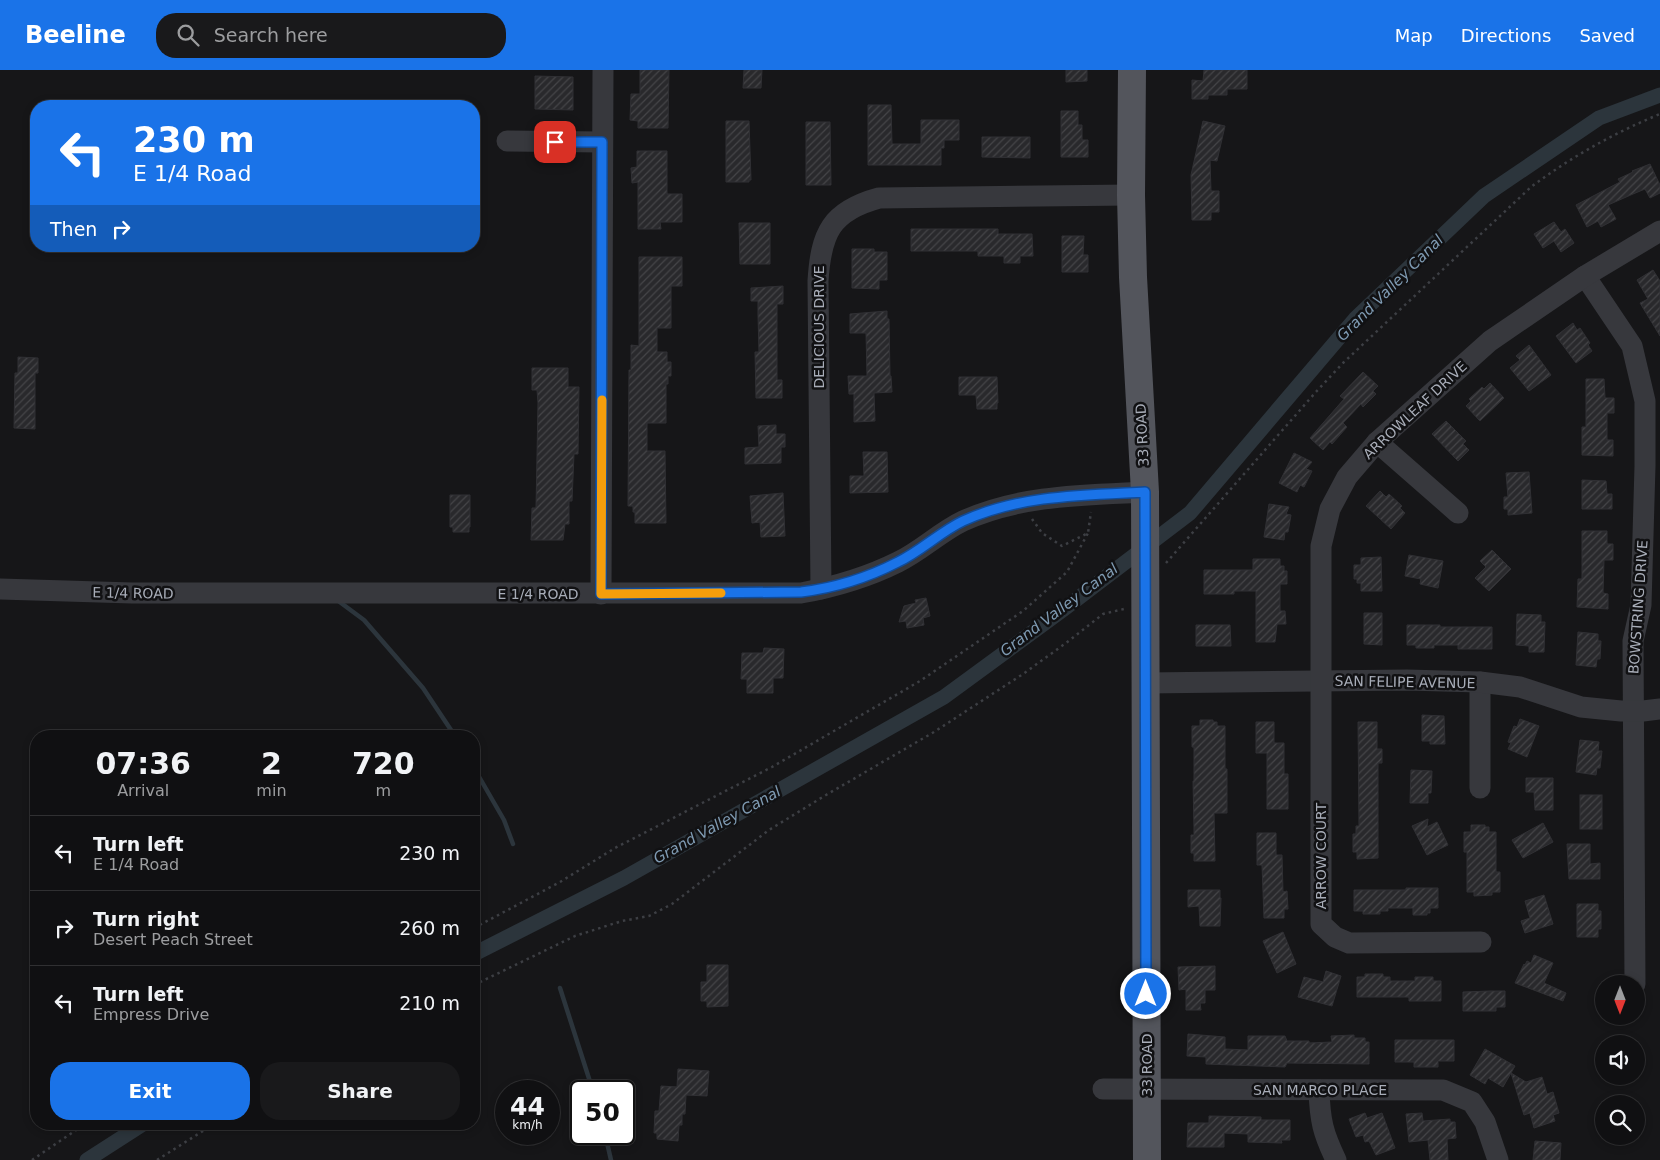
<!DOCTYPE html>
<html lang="en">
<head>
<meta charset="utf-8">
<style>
  :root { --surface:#101012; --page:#19191b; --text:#f1f3f6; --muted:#9c9d9f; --line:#303032; --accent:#1a73e8 }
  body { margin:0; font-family:"DejaVu Sans",sans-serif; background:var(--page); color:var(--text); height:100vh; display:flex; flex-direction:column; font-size:19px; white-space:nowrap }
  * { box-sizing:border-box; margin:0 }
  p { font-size:16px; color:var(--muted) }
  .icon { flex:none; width:28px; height:28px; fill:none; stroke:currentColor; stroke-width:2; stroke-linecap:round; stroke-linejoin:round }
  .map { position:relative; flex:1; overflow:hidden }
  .sheet { position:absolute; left:30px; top:660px; width:450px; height:400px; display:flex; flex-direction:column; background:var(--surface); border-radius:20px; box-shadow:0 2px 8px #0003,0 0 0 1px var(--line) }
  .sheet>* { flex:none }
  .banner { position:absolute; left:30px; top:30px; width:450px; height:152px; border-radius:20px; box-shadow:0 2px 8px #0003,0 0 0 1px var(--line); background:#1a73e8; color:#fff; overflow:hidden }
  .needle { width:32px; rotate:180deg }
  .tools { position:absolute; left:1595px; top:905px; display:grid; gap:10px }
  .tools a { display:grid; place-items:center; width:50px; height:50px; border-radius:50%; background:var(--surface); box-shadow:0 2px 8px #0003,0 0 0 1px var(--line); font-size:25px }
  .speed { position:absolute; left:495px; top:1010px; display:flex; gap:10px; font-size:25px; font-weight:700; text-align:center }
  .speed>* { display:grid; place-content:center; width:65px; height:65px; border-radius:50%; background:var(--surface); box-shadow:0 2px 8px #0003,0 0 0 1px var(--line); line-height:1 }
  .speed small { font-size:12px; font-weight:400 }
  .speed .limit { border:2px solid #111; border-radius:8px; background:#fff; color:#111 }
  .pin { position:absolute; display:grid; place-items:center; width:42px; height:42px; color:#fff; margin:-21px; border-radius:10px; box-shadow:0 2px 8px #0006 }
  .me { position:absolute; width:55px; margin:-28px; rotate:0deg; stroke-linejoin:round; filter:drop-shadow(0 0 4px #0008) }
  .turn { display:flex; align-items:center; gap:18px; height:105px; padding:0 20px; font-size:22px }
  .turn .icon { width:65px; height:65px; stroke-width:2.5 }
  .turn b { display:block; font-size:35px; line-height:42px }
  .then { display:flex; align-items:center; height:48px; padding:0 20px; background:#0003; gap:10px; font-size:19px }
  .eta { display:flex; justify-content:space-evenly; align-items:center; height:85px; text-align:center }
  .eta b { font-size:30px; font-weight:600; line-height:35px }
  .primary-button { display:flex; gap:10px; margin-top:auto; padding:10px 20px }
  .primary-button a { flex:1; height:58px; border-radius:20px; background:var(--accent); color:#fff; font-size:20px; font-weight:600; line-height:58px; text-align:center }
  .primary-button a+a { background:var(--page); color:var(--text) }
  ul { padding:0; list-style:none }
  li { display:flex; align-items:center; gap:15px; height:75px; padding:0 20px; border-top:1px solid var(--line) }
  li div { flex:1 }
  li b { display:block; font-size:19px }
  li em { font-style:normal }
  header { display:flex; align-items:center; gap:30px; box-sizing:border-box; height:70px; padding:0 25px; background:var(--accent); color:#fff }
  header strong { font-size:24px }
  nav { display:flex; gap:28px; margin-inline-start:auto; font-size:18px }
  .search { width:350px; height:45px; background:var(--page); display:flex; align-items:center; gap:12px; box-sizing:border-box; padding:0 18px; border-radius:20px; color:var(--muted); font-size:19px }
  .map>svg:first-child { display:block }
</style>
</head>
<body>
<header>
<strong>Beeline</strong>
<div class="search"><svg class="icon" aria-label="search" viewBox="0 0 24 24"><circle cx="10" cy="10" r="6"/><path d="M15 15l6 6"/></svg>Search here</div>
<nav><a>Map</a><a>Directions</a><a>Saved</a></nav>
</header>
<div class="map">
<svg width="1660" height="1090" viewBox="0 0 1660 1090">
  <defs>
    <pattern id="building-hatch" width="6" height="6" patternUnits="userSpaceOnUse" patternTransform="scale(1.25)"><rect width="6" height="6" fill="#29292c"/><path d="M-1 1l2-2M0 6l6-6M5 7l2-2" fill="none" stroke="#454548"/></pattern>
  </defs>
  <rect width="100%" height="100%" fill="#161618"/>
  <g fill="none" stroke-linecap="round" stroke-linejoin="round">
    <g stroke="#2c353c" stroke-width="4.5">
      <path d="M 337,530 L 364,550 L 423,618 L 455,666"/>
      <path d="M 474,698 L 504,750 L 513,774"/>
      <path d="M 560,918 L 593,1021"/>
      <path d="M 605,1064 L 611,1090"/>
    </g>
    <g stroke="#2c353c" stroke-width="15">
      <path d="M 474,884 L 624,808 L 944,627 L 1064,539 L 1190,443 L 1355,249 L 1484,126 L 1599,48 L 1660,25"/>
      <path d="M 87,1090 L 143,1054"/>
    </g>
  </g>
  <g fill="url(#building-hatch)" stroke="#303034">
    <path d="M 640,0 L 669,0 L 668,58 L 638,58 L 638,51 L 630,50 L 631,24 L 640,24 Z"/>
    <path d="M 744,0 L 762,0 L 761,18 L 743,18 Z"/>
    <path d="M 1066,0 L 1087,0 L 1087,11 L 1066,12 Z"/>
    <path d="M 1204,0 L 1247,0 L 1247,19 L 1227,19 L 1227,25 L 1208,25 L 1208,29 L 1192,29 L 1192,10 L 1203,11 Z"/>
    <path d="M 535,6 L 573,7 L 573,40 L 535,39 Z"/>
    <path d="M 868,35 L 891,35 L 892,74 L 921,74 L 921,50 L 959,50 L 959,70 L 944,70 L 944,78 L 941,78 L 941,95 L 868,95 Z"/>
    <path d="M 1061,41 L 1078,41 L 1078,55 L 1082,55 L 1082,70 L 1088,70 L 1088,87 L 1061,87 Z"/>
    <path d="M 726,51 L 749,51 L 751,110 L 749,110 L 749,112 L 726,112 Z"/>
    <path d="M 1203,51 L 1225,56 L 1217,91 L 1210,90 L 1211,121 L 1219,121 L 1219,142 L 1211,142 L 1211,150 L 1192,150 L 1191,105 Z"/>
    <path d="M 806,52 L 830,52 L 831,115 L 806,115 Z"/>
    <path d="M 982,67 L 1030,67 L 1030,88 L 982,87 Z"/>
    <path d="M 637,81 L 667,81 L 667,124 L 682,124 L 682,152 L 660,152 L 661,159 L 638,159 L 638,112 L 632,113 L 631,98 L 637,97 Z"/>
    <path d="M 1650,94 L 1660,115 L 1660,123 L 1650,128 L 1645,119 L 1633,124 L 1608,135 L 1616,149 L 1601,157 L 1598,151 L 1587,157 L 1576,135 L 1620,112 L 1618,109 L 1633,102 L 1632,101 Z"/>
    <path d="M 1554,152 L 1561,162 L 1565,159 L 1574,173 L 1561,182 L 1554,171 L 1543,178 L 1534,164 Z"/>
    <path d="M 739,153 L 770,153 L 770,194 L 740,194 Z"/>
    <path d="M 911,159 L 998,159 L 998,164 L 1032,164 L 1033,186 L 1020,186 L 1020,193 L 1004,193 L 1004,186 L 978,186 L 978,181 L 911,181 Z"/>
    <path d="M 1062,166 L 1084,166 L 1083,185 L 1088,185 L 1088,202 L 1062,202 Z"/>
    <path d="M 852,179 L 874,179 L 874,182 L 887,182 L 887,210 L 879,210 L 879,219 L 852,218 Z"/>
    <path d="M 639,187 L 682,187 L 682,216 L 671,216 L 671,258 L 657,258 L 657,282 L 667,282 L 667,292 L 671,292 L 671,306 L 668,306 L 668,314 L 666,314 L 666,353 L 647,353 L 647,381 L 665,381 L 666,453 L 635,453 L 635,442 L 633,442 L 633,436 L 628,436 L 629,300 L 631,300 L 631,275 L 639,276 Z"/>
    <path d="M 1653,200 L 1660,211 L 1660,266 L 1640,233 L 1648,229 L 1637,210 Z"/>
    <path d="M 783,216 L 783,234 L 777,234 L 777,310 L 782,310 L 782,328 L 756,328 L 755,282 L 759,282 L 758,245 L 758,231 L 751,231 L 751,218 Z"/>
    <path d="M 887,241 L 887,249 L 889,249 L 890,306 L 891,306 L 892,322 L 874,323 L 875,351 L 854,352 L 854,324 L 849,324 L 848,306 L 867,306 L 866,263 L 850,263 L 850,244 Z"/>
    <path d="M 1573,253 L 1577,260 L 1580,258 L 1590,273 L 1588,275 L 1592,281 L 1576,293 L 1556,266 Z"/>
    <path d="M 1529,275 L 1551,305 L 1529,321 L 1510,298 L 1520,290 L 1516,286 Z"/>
    <path d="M 18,287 L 38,288 L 38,303 L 35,303 L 35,359 L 14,358 L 15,303 L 18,303 Z"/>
    <path d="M 532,298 L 568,298 L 568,317 L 579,317 L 578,384 L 574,384 L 572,431 L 569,431 L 569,454 L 565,454 L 563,470 L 531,470 L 532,438 L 536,438 L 538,333 L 537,320 L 532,320 Z"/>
    <path d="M 1363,302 L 1378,316 L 1373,321 L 1376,324 L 1363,337 L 1361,334 L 1343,353 L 1347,357 L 1332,374 L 1330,372 L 1323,380 L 1310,368 L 1344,329 L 1340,326 Z"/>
    <path d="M 959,307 L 997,307 L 998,333 L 997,333 L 997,339 L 977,339 L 976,325 L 959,325 Z"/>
    <path d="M 1586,309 L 1604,309 L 1605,328 L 1614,328 L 1614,343 L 1607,343 L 1607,370 L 1613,370 L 1613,386 L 1582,385 L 1582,357 L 1586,357 Z"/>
    <path d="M 1490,313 L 1504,328 L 1480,351 L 1466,336 L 1471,331 L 1469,329 L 1482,317 L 1484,319 Z"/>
    <path d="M 1446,351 L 1466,371 L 1463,374 L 1469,380 L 1458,391 L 1432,364 Z"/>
    <path d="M 776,355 L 776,364 L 785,364 L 785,377 L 781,377 L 781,393 L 745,394 L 745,378 L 759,377 L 758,356 Z"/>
    <path d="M 863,382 L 887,382 L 888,422 L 850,423 L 850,406 L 864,406 Z"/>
    <path d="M 1294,383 L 1312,392 L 1306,399 L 1312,401 L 1304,417 L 1300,415 L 1297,422 L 1279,413 Z"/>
    <path d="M 1529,402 L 1532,443 L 1508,445 L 1508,439 L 1504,439 L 1504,427 L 1508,427 L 1506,403 Z"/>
    <path d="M 1582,410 L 1606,411 L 1607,424 L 1612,424 L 1612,439 L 1582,439 Z"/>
    <path d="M 1380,421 L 1386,427 L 1389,424 L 1402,436 L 1400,438 L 1405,443 L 1391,459 L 1366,436 Z"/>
    <path d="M 783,423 L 785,466 L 761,467 L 760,452 L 752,453 L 750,426 Z"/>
    <path d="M 450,425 L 470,425 L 470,457 L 469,457 L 469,462 L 453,462 L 453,457 L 450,457 Z"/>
    <path d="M 1269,434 L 1289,437 L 1286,444 L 1291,445 L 1288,462 L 1285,462 L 1284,470 L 1264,467 Z"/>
    <path d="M 1582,461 L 1607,461 L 1607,474 L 1613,474 L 1613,490 L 1604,490 L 1603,523 L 1608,524 L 1608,539 L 1577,537 L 1578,509 L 1582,509 Z"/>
    <path d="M 1492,480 L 1511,499 L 1489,521 L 1475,508 L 1486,497 L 1480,491 Z"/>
    <path d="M 1409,485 L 1443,491 L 1438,518 L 1420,514 L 1421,509 L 1405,506 Z"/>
    <path d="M 1381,487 L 1382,521 L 1361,521 L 1361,513 L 1357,513 L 1357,509 L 1354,509 L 1354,495 L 1361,495 L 1361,488 Z"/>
    <path d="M 1253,489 L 1280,489 L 1280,496 L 1284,496 L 1284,501 L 1287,501 L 1287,514 L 1280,514 L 1280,541 L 1285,541 L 1286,554 L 1277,554 L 1275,572 L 1256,572 L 1256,521 L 1234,521 L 1234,524 L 1204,524 L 1204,500 L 1253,500 Z"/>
    <path d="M 926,528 L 930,546 L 923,548 L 924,555 L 907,558 L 906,551 L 899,552 L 904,536 L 916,533 L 915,530 Z"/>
    <path d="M 1364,543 L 1382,543 L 1382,575 L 1364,574 Z"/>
    <path d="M 1517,544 L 1541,545 L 1541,552 L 1545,552 L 1544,582 L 1529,582 L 1529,576 L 1516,575 Z"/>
    <path d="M 1196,555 L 1230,555 L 1231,576 L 1196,576 Z"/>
    <path d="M 1407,555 L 1440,555 L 1440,557 L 1492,557 L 1492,579 L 1458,579 L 1458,575 L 1434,575 L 1434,578 L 1416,578 L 1416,575 L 1407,575 Z"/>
    <path d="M 1578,562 L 1598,564 L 1598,571 L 1601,571 L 1600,589 L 1597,589 L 1596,597 L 1576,595 Z"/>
    <path d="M 764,578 L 784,579 L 783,608 L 773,608 L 773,623 L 747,623 L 747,609 L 741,609 L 742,583 L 763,583 Z"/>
    <path d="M 1422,645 L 1444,646 L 1445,674 L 1430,674 L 1430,671 L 1422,671 Z"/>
    <path d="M 1520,649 L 1539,656 L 1527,687 L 1508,679 L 1511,673 L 1508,672 L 1514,656 L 1517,657 Z"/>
    <path d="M 1200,650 L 1213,650 L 1213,652 L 1217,652 L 1217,656 L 1225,656 L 1225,699 L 1227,699 L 1227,743 L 1214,743 L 1215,791 L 1194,791 L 1194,783 L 1191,783 L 1191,765 L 1194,765 L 1194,758 L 1193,711 L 1194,711 L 1194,677 L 1192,677 L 1192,656 L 1200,656 Z"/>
    <path d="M 1256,652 L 1274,652 L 1274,673 L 1284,673 L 1284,704 L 1288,704 L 1288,739 L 1267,739 L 1267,683 L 1256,683 Z"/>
    <path d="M 1358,652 L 1377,652 L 1377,679 L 1382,679 L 1382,693 L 1378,693 L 1378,788 L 1357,789 L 1357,782 L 1353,782 L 1353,764 L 1356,764 L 1356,756 L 1359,756 Z"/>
    <path d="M 1580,670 L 1599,672 L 1598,681 L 1602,681 L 1600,698 L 1597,698 L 1596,705 L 1576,702 Z"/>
    <path d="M 1411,700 L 1432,701 L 1431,723 L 1428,723 L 1428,733 L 1410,733 Z"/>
    <path d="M 1526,708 L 1553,708 L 1553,740 L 1535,740 L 1534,722 L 1526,722 Z"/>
    <rect x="1580" y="725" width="22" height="34"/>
    <path d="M 1428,749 L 1427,757 L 1437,752 L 1448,775 L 1427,785 L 1412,756 Z"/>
    <path d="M 1543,753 L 1553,772 L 1523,788 L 1512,770 Z"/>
    <path d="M 1471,755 L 1485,755 L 1485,757 L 1489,757 L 1489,762 L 1496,762 L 1496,802 L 1500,802 L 1500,822 L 1492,822 L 1492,825 L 1474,826 L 1474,822 L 1467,822 L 1467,782 L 1464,782 L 1464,762 L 1471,762 Z"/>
    <path d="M 1257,763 L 1276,763 L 1276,785 L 1282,785 L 1283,822 L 1287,821 L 1288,839 L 1284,839 L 1284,848 L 1264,848 L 1262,795 L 1257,795 Z"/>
    <path d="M 1567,774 L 1590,774 L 1590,794 L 1600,793 L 1600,809 L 1569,809 Z"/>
    <path d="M 1406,818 L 1438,818 L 1438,838 L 1430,838 L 1430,843 L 1427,843 L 1427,845 L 1413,845 L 1413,838 L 1388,838 L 1388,841 L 1380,841 L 1380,844 L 1363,844 L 1363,841 L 1354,841 L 1354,820 L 1406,820 Z"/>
    <path d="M 1188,820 L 1220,820 L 1220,828 L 1221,828 L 1220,856 L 1200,856 L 1199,836 L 1188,837 Z"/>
    <path d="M 1544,825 L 1553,854 L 1525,863 L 1521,851 L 1530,848 L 1525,831 Z"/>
    <path d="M 1577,834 L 1598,834 L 1598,841 L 1601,841 L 1601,859 L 1598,859 L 1598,867 L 1577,867 Z"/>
    <path d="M 1283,862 L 1296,894 L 1277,903 L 1263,871 Z"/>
    <path d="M 1534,885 L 1553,893 L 1544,913 L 1566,923 L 1563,931 L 1515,913 L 1524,894 L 1525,895 L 1527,891 L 1531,893 Z"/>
    <path d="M 707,895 L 728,895 L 728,936 L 707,937 L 707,931 L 701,931 L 701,912 L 707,912 Z"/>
    <path d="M 1215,896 L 1215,920 L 1205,920 L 1205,933 L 1200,933 L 1201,940 L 1186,940 L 1186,919 L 1179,920 L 1178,897 Z"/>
    <path d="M 1326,901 L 1341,906 L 1332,936 L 1298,927 L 1304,907 L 1323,912 Z"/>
    <path d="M 1365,904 L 1383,904 L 1383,907 L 1390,907 L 1390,911 L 1415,911 L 1415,907 L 1433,907 L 1433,911 L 1441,911 L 1441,931 L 1409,931 L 1409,927 L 1357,927 L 1357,907 L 1365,907 Z"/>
    <path d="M 1490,921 L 1505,921 L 1505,937 L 1496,937 L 1496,941 L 1463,941 L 1463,922 Z"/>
    <path d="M 1188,964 L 1225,967 L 1225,979 L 1248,980 L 1248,966 L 1285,966 L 1287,971 L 1309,971 L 1309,973 L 1332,972 L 1331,966 L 1354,965 L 1354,968 L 1365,968 L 1365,972 L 1369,972 L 1369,994 L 1287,993 L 1285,997 L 1206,994 L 1206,987 L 1187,986 Z"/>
    <path d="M 1395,970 L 1454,970 L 1454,991 L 1438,991 L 1438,997 L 1414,997 L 1414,992 L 1395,992 Z"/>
    <path d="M 1485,979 L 1515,996 L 1511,1003 L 1526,1012 L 1542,1007 L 1547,1024 L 1553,1022 L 1559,1043 L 1553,1045 L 1555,1051 L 1534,1058 L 1530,1043 L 1524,1045 L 1511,1003 L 1503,1017 L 1488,1008 L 1485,1014 L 1470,1005 Z"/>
    <path d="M 678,999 L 709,1001 L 707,1026 L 686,1025 L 685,1044 L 682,1044 L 682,1055 L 679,1055 L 678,1071 L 657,1069 L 657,1063 L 654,1063 L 655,1041 L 659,1041 L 661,1016 L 677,1017 Z"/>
    <path d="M 1365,1043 L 1367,1048 L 1382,1043 L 1395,1078 L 1376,1085 L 1369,1071 L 1365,1072 L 1363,1065 L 1356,1067 L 1349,1049 Z"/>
    <path d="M 1422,1043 L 1423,1051 L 1450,1049 L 1450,1052 L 1455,1052 L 1456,1068 L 1447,1069 L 1448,1090 L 1430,1090 L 1428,1070 L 1409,1072 L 1406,1044 Z"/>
    <path d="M 1209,1046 L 1261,1047 L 1261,1050 L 1290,1050 L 1290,1070 L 1281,1070 L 1282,1073 L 1248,1072 L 1248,1064 L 1224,1063 L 1224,1077 L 1187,1077 L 1188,1053 L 1209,1053 Z"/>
    <path d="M 1535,1071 L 1561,1073 L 1560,1090 L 1533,1090 Z"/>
  </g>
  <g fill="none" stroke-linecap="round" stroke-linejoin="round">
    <g stroke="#3d3f44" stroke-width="2.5" stroke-dasharray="2.5 4" stroke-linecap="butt">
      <path d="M 1032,449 L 1042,463 L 1062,476 L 1088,463 L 1091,442"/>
      <path d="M 1166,493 L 1315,323 L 1343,293 L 1531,117 C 1571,87 1614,63 1660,44"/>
      <path d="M 474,858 L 560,812 L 615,778 L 772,697 L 920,611 L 1023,541 L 1067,502 L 1088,463"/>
      <path d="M 474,915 L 575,866 L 622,851 L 649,846 L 672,834 L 769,760 L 826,725 L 934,662 L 1023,604 L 1066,573 L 1103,544 L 1124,539"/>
      <path d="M 32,1090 L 85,1054"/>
      <path d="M 157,1090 L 214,1054"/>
    </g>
    <g stroke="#37383d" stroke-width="21">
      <path d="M 507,71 L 602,72"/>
      <path d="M 1585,206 L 1632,276 L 1645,331 L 1645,396 L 1641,535 L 1633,571 L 1635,914"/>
      <path d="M 1377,372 L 1458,443"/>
      <path d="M 0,519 L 132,523 L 801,523 C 834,517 868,507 898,492 C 921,481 940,462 963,451 C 1020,425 1084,425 1145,422"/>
      <path d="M 821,519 L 818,211 C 821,163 831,141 879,128 L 1131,125"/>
      <path d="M 601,524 L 603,0"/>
      <path d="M 1480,612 L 1480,718"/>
      <path d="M 1146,613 L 1407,610 L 1480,612 L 1520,617 L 1581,637 L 1621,641 L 1643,641 L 1660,639"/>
      <path d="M 1481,872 L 1349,873 L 1335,867 L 1321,854 L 1321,476 L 1330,439 L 1347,407 L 1377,372 L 1490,271 L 1585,206 L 1660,161"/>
      <path d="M 1103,1019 L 1443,1020 L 1472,1032 L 1485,1052 L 1498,1090"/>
      <path d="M 1319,1020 C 1320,1051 1323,1063 1336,1090"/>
    </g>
    <path stroke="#53555c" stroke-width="28" d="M 1132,0 L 1131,125 L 1133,207 L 1145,422 L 1147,1090"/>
  </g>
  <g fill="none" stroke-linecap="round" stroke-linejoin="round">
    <g stroke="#114b97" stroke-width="12">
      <path id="route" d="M 555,72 L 602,72 L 601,524 L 801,522 C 834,518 869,507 898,492 C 921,481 940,462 963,451 C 1020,425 1084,425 1145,422 L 1146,924"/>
    </g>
    <use href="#route" stroke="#1a73e8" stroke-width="9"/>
    <path stroke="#f59e0b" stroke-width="9" d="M 602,330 L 601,524 L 721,523"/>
  </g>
  <g text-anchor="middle" stroke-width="5" stroke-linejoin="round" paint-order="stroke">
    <g font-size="14" fill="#a8adb8" stroke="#111113">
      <text transform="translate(819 257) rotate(-90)" y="5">DELICIOUS DRIVE</text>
      <text transform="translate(1415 340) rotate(-43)" y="5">ARROWLEAF DRIVE</text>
      <text transform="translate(1142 365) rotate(-93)" y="5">33 ROAD</text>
      <text transform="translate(133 523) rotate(1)" y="5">E 1/4 ROAD</text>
      <text x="538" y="529">E 1/4 ROAD</text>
      <text transform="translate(1638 537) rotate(-86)" y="5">BOWSTRING DRIVE</text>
      <text transform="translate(1405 612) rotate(1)" y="5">SAN FELIPE AVENUE</text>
      <text transform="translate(1321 786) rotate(-90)" y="5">ARROW COURT</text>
      <text transform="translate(1147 995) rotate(-90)" y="5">33 ROAD</text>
      <text x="1320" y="1025">SAN MARCO PLACE</text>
    </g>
    <g font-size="15" font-style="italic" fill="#7f9bb3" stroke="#111113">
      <text transform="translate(1390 218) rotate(-45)" y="5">Grand Valley Canal</text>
      <text transform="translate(1059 540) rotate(-37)" y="5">Grand Valley Canal</text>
      <text transform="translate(717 755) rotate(-29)" y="5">Grand Valley Canal</text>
    </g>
  </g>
</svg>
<div class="tools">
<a><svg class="needle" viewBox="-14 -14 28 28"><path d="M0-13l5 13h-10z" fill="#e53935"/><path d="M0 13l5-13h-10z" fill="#9c9d9f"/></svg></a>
<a><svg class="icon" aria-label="sound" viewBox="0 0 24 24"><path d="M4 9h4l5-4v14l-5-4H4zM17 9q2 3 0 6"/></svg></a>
<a><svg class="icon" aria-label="search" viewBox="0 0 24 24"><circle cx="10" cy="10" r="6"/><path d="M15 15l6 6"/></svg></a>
</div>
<div class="speed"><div>44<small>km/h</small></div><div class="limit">50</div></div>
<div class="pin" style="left:555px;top:72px;background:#d93025"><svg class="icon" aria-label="arrive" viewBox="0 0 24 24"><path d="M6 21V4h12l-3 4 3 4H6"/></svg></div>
<svg class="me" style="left:1146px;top:924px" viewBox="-20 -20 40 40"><circle r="17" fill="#1a73e8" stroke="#fff" stroke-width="3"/><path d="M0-11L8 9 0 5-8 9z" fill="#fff"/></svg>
<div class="banner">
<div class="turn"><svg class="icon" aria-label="left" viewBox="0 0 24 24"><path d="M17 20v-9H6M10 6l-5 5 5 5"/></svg><div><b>230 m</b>E 1/4 Road</div></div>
<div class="then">Then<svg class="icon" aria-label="right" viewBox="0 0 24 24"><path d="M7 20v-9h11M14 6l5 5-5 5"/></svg></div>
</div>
<section class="sheet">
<div class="eta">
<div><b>07:36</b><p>Arrival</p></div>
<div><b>2</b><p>min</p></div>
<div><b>720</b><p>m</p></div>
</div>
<ul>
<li><svg class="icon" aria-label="left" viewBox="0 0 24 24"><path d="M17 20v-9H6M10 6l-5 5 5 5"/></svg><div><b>Turn left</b><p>E 1/4 Road</p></div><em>230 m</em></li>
<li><svg class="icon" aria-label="right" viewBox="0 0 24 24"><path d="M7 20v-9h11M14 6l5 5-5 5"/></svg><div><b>Turn right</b><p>Desert Peach Street</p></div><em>260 m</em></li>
<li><svg class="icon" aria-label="left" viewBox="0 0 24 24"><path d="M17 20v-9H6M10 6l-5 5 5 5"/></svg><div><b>Turn left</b><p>Empress Drive</p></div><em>210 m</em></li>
</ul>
<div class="primary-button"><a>Exit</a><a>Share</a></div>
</section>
</div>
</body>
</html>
